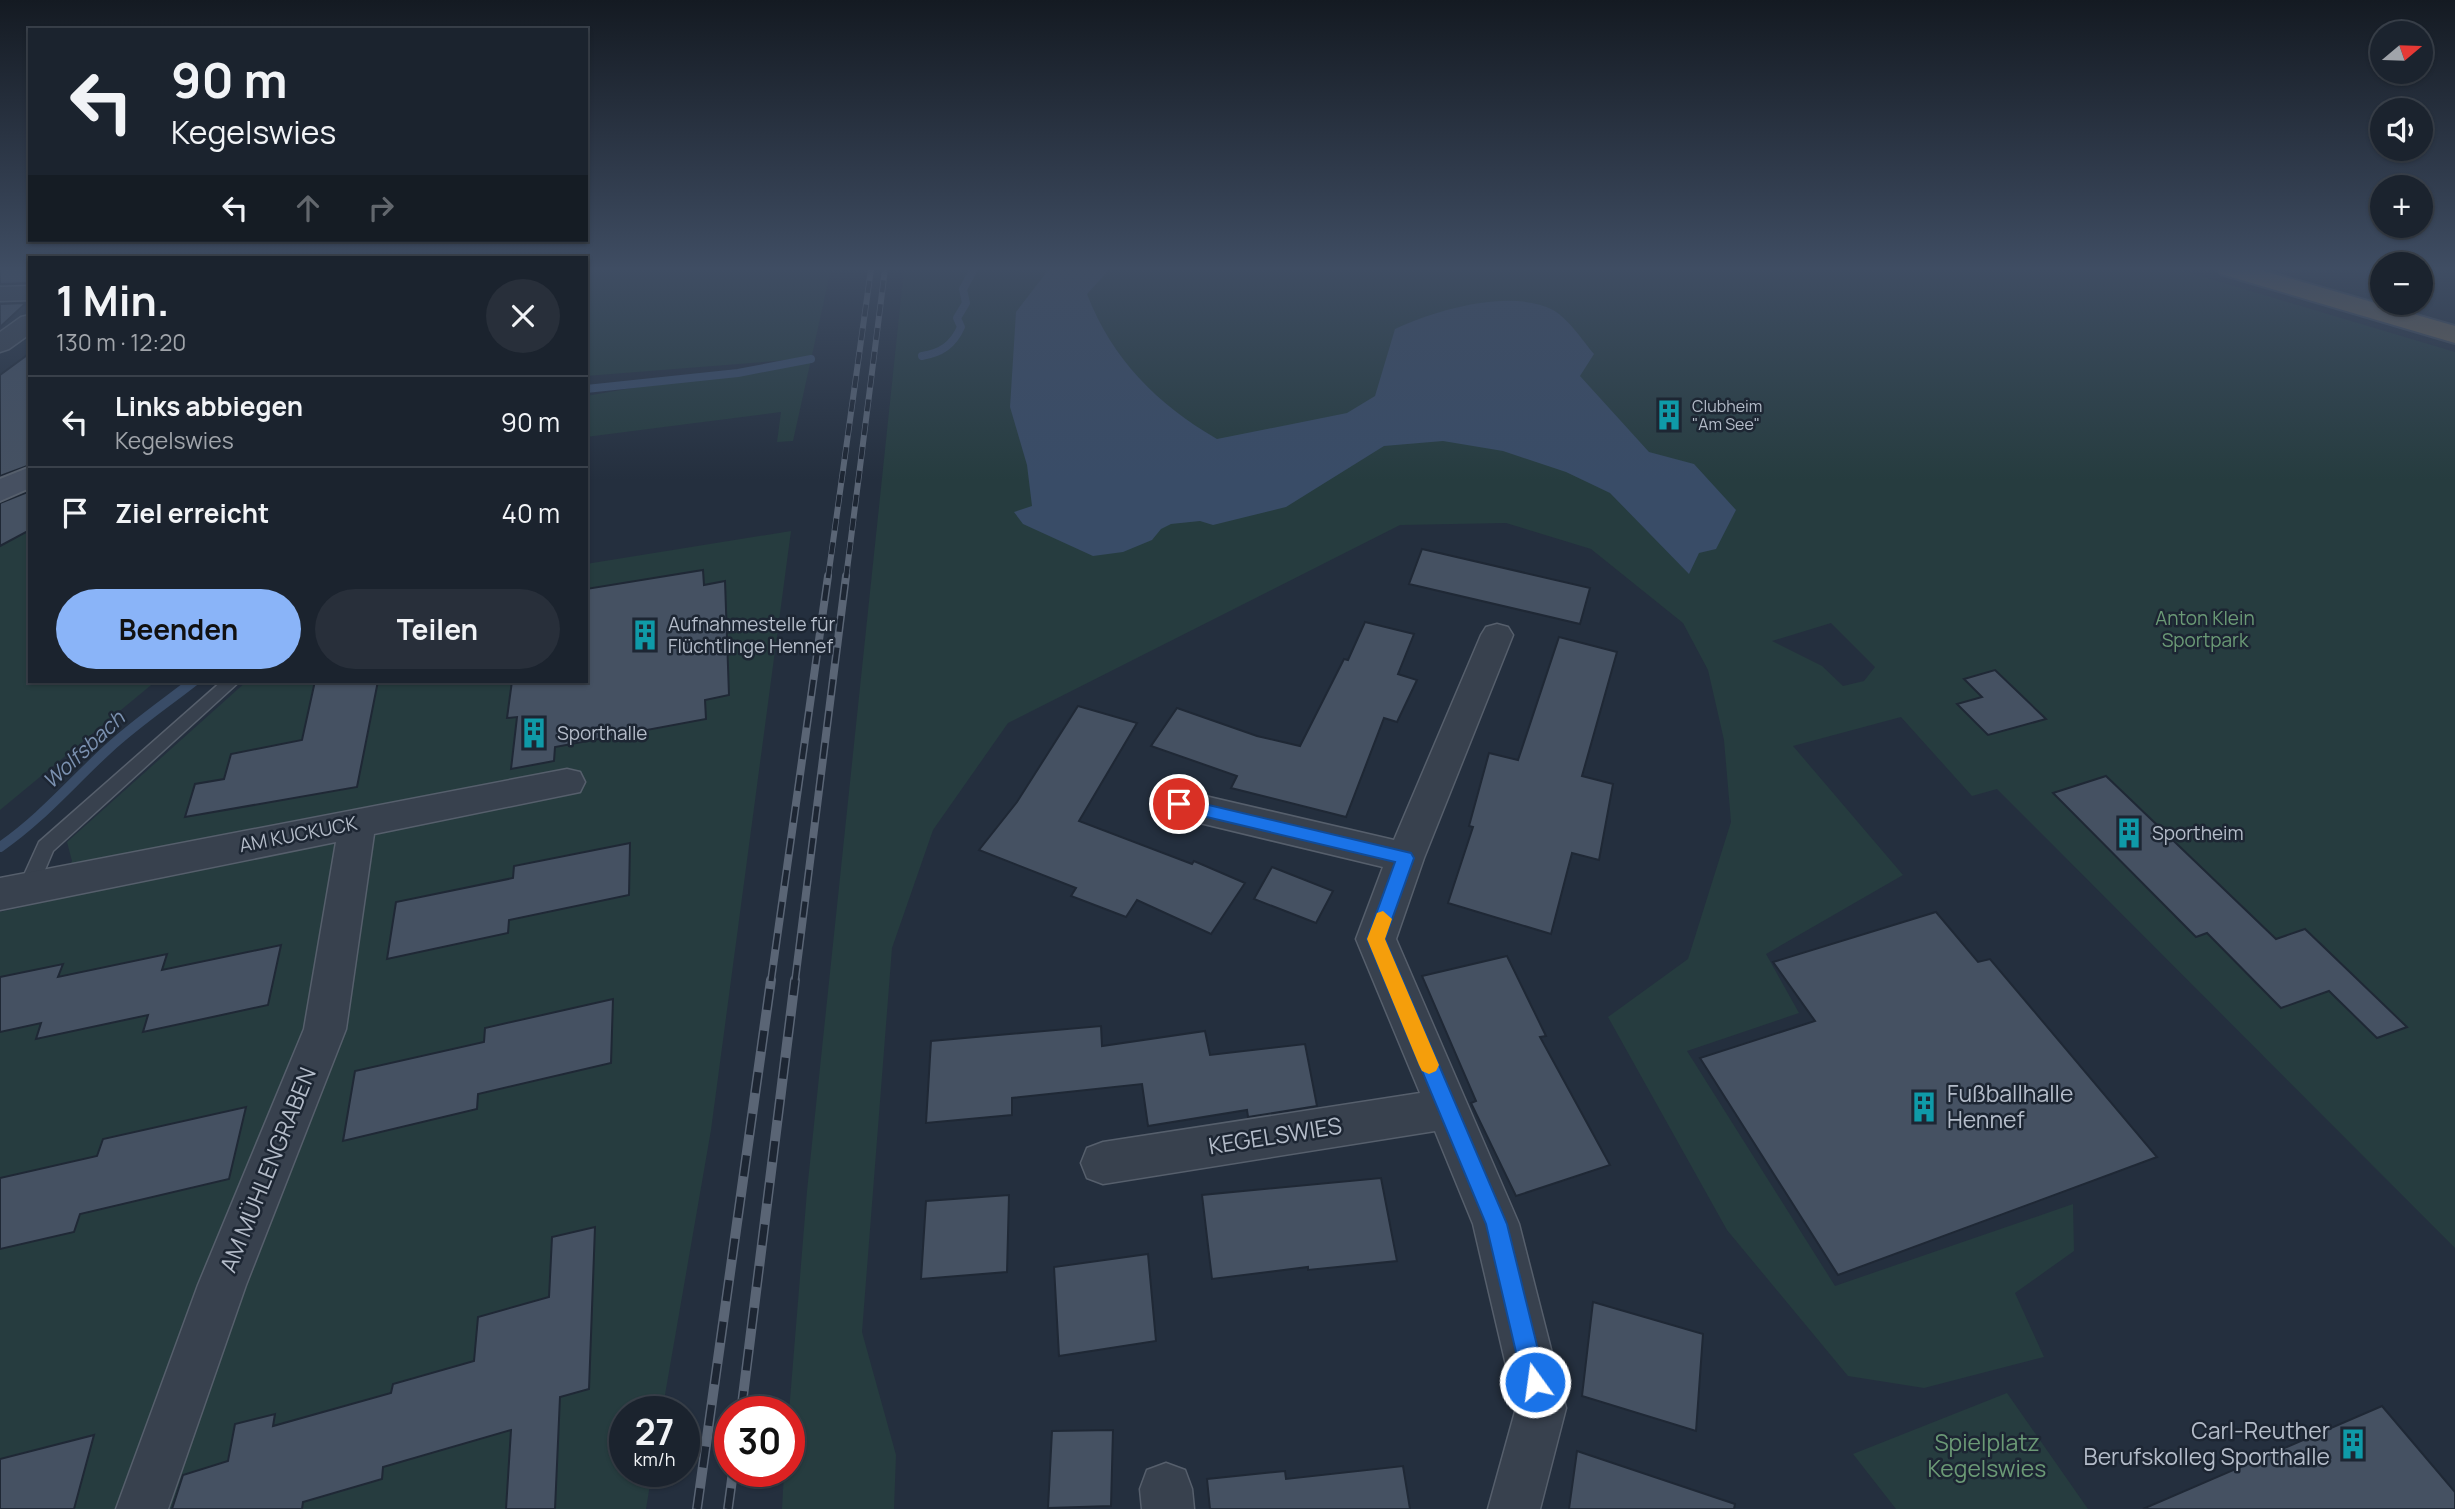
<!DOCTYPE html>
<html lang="de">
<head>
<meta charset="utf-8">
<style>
  :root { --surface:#1b232e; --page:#282f3a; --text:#f1f3f6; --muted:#a0a4aa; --line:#39404a; --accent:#8ab4f8 }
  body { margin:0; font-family:Manrope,sans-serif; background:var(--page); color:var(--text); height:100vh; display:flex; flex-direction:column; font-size:26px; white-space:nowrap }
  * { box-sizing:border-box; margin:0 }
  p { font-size:23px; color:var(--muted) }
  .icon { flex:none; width:38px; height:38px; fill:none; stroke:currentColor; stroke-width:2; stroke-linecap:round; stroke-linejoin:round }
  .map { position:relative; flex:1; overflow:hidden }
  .side { position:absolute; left:28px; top:256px; width:560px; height:427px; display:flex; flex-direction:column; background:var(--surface); border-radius:0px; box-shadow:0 2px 5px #0004,0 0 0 2px var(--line) }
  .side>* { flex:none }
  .guide { position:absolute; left:28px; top:28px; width:560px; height:214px; border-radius:0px; box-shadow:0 2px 5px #0004,0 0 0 2px var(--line); background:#1b232e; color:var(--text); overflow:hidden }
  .needle { width:46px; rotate:71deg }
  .controls { position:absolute; left:2370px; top:21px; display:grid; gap:14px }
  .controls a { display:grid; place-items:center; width:63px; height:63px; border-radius:50%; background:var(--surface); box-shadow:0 2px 5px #0004,0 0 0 2px var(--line); font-size:35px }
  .speed { position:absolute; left:609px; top:1396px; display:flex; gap:14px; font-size:35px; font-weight:700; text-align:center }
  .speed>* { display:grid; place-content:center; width:91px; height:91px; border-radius:50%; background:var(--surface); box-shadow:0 2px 5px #0004,0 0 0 2px var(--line); line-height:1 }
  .speed small { font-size:18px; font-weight:400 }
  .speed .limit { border:10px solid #d22; background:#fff; color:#111 }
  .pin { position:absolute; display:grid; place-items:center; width:60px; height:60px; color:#fff; margin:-30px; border:4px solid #fff; border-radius:50%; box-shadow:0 2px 7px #0007 }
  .me { position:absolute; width:77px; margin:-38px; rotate:346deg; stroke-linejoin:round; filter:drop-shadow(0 0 5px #0008) }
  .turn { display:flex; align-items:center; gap:24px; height:147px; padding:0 28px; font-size:32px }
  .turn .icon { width:91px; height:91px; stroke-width:2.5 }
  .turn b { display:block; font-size:49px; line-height:60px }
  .lanes { display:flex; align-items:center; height:66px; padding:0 28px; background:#0003; justify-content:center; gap:35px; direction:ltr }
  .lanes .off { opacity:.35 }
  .round { display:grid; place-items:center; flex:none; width:74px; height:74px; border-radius:37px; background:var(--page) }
  .head { display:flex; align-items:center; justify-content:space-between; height:119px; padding:0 28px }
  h1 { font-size:42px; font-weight:700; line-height:52px }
  .primary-button { display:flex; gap:14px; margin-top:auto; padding:14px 28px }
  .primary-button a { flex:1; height:80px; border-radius:42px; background:var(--accent); color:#111; font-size:28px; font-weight:700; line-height:80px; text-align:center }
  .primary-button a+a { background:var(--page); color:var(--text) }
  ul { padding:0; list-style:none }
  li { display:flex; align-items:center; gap:21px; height:91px; padding:0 28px; border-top:2px solid var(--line) }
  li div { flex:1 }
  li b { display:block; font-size:26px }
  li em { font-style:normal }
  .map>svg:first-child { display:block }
</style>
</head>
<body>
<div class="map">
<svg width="2455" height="1509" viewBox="0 0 2455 1509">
  <rect width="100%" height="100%" fill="#242f3e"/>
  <g fill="#263c3f" fill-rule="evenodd">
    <path d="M 586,269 L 831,269 L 793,441 L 777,442 L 781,412 L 586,437 L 586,396 L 801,359 L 586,376 Z"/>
    <path d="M 904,269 L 2177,269 L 2455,352 L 2455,1248 L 1997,789 L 1972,796 L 1901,717 L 1793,746 L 1903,875 L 1766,954 L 1799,1013 L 1687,1051 L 1835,1286 L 2073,1204 L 2074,1251 L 2015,1293 L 2044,1357 L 1924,1388 L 1848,1376 L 1727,1230 L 1608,1017 L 1688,959 L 1731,822 L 1724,740 L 1708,670 L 1683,623 L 1591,549 L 1506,523 L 1400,525 L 1008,723 L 933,830 L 892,948 L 862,1332 L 896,1455 L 894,1509 L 782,1509 L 784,1472 L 789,1472 L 789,1412 L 807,1191 ZM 1831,623 L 1875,667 L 1864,681 L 1843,686 L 1822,666 L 1772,641 Z"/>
    <path d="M 30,515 L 30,681 L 156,681 L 0,810 L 0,531 Z"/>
    <path d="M 791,531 L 711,1130 L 662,1412 L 625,1412 L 625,1472 L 652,1472 L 646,1509 L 0,1509 L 0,912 L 58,899 L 72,861 L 67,842 L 247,681 L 586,681 L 586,564 Z"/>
    <path d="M 2007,1393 L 2088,1509 L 1896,1509 L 1853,1454 Z"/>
  </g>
  <path fill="#394c67" d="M 1049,269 L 1110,269 L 1087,294 C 1112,359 1157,404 1217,439 L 1347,413 L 1375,396 L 1395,329 C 1435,310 1512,288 1553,310 C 1568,318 1583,341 1594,354 L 1580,376 L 1649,452 L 1694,464 L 1736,510 L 1716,549 L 1699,553 L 1689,574 L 1610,493 L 1566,472 L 1503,451 L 1443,441 L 1384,446 L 1286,507 L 1213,525 L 1200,521 L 1171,524 L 1161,529 L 1152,540 L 1123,552 L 1093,556 L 1023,524 L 1014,512 L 1032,506 L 1027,465 L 1010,407 L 1016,312 Z"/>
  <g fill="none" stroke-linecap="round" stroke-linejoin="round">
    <g stroke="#394c67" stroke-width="8">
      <path d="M 922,356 C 941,353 953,345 961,327 L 957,318 L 966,303 L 963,289 L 974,269"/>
      <path d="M 586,389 L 738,373 L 811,359"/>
    </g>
    <path stroke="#394c67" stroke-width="10" d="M 0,847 C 41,819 72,782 108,749 C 135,724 166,703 194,681"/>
  </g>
  <g fill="#455162" stroke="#1f2835" stroke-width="2">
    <path d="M 0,269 L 30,269 L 30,283 L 0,284 Z"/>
    <path d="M 26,303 L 0,327 L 0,304 Z"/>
    <path d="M 30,353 L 30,465 L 0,476 L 0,375 Z"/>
    <path d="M 30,491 L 30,530 L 0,546 L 0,503 Z"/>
    <path d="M 1422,549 L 1590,588 L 1580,624 L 1409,584 Z"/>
    <path d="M 703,570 L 704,585 L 725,581 L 729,695 L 705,700 L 706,719 L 555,747 L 554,761 L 511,769 L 517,717 L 507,718 L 512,681 L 586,681 L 586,589 Z"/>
    <path d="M 1365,622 L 1414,634 L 1398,674 L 1417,680 L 1397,722 L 1384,718 L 1346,817 L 1231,788 L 1237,776 L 1151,746 L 1177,708 L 1257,736 L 1300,746 L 1344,659 L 1348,660 Z"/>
    <path d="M 1559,637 L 1617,652 L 1582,776 L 1613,784 L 1599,860 L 1572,853 L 1551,934 L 1448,903 L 1473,827 L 1469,826 L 1489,753 L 1518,760 Z"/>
    <path d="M 1995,670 L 2046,719 L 1988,735 L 1957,704 L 1982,697 L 1964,679 Z"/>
    <path d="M 315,681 L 378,681 L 357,787 L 185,817 L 195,784 L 224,779 L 231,754 L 302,740 Z"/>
    <path d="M 1078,706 L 1137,723 L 1079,821 L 1192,864 L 1194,861 L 1245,883 L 1211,934 L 1137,900 L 1126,917 L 1071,896 L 1076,888 L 979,850 L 1017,802 Z"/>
    <path d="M 2106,776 L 2276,939 L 2305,929 L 2407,1027 L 2377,1038 L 2329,991 L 2281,1008 L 2207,933 L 2196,937 L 2053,793 Z"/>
    <path d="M 630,843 L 629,895 L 509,920 L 508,933 L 387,959 L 396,902 L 513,878 L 514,866 Z"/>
    <path d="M 1272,867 L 1333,891 L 1316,923 L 1254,899 Z"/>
    <path d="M 1936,912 L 1978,962 L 1990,959 L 2157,1157 L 1838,1275 L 1700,1058 L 1815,1021 L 1773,962 Z"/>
    <path d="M 281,945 L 268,1005 L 143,1032 L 148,1015 L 36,1039 L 41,1023 L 0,1032 L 0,977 L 63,964 L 58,977 L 167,954 L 162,970 Z"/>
    <path d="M 1507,956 L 1546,1036 L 1540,1037 L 1610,1165 L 1516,1196 L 1471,1103 L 1476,1101 L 1422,976 Z"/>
    <path d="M 613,999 L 611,1063 L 478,1094 L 477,1109 L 343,1141 L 355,1071 L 484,1042 L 485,1028 Z"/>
    <path d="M 1101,1026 L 1102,1046 L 1205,1031 L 1210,1055 L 1305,1044 L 1317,1106 L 1248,1117 L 1247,1110 L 1148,1126 L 1142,1084 L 1012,1098 L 1012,1115 L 926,1123 L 931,1041 Z"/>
    <path d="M 246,1107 L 229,1179 L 80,1214 L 74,1232 L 0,1249 L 0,1178 L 97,1156 L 103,1139 Z"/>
    <path d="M 1381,1178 L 1397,1261 L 1308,1270 L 1308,1267 L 1212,1279 L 1202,1195 Z"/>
    <path d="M 1009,1195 L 1007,1272 L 921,1279 L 926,1201 Z"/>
    <path d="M 595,1227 L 589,1389 L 560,1397 L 555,1509 L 506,1509 L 511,1430 L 383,1467 L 382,1479 L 303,1502 L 302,1509 L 172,1509 L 183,1475 L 228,1461 L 235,1424 L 275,1414 L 273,1426 L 391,1393 L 393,1384 L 474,1361 L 478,1317 L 549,1297 L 552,1237 Z"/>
    <path d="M 1148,1254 L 1156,1341 L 1059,1356 L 1054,1267 Z"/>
    <path d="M 1593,1302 L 1703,1334 L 1696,1431 L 1582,1396 Z"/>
    <path d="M 2382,1406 L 2455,1492 L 2455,1509 L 2143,1509 Z"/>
    <path d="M 1113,1430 L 1111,1506 L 1048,1508 L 1052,1431 Z"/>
    <path d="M 94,1435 L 74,1509 L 0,1509 L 0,1459 Z"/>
    <path d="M 1577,1451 L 1735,1504 L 1734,1509 L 1569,1509 Z"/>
    <path d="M 1403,1466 L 1410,1509 L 1210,1509 L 1207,1479 L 1285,1471 L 1286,1479 Z"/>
  </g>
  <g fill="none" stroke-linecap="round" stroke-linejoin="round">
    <g stroke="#565f6c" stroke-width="3">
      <path id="lane" d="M 222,681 L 240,681 L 53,851 L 36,891 L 29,894 L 22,891 L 19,886 L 39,842 Z"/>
    </g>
    <g stroke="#565f6c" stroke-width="3">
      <g id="street">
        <path d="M 30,286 L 30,300 L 0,301 L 0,287 Z"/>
        <path d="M 30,315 L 30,334 L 9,349 L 0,352 L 0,332 L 21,317 Z"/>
        <path d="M 1497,624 L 1508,627 L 1513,635 L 1424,858 L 1396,939 L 1519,1224 L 1566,1408 L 1540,1509 L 1488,1509 L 1516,1408 L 1473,1224 L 1435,1131 L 1103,1184 L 1087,1178 L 1081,1163 L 1087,1148 L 1103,1142 L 1420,1093 L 1356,939 L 1383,867 L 1179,818 L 1166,814 L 1161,804 L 1166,794 L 1179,790 L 1394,840 L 1481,635 L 1486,627 Z"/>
        <path d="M 567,769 L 580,772 L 585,782 L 580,792 L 374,834 L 346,1029 L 246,1285 L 168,1509 L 116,1509 L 198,1285 L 304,1029 L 336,842 L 0,910 L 0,878 Z"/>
        <path d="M 1166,1463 L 1185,1470 L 1192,1489 L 1194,1509 L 1142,1509 L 1140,1489 L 1147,1470 Z"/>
      </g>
    </g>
    <g stroke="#565f6c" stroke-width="4">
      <path id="secondary" d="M 30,467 L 30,488 L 0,501 L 0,479 Z"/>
    </g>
    <g stroke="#434c59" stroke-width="4">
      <path id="highway" d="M 2217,269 L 2257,269 L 2455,326 L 2455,343 L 2221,274 Z"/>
    </g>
    <use href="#lane" fill="#38414e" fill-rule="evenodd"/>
    <use href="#street" fill="#38414e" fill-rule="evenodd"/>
    <use href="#secondary" fill="#465061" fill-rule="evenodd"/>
    <use href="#highway" fill="#746855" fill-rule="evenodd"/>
    <g stroke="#5a6575" stroke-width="6">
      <g id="rail-far2">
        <path d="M 828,578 L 871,269"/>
        <path d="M 846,578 L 885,269"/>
      </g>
    </g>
    <g stroke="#5a6575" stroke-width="8">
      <g id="rail-far1">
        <path d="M 771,981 L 828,576"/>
        <path d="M 795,981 L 846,576"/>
      </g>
    </g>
    <g stroke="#5a6575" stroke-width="10">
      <g id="rail">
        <path d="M 741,1412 L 795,980"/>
        <path d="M 697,1509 L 771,980"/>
        <path d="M 728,1509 L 733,1472"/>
      </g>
    </g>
    <use href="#rail-far2" stroke="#1d2633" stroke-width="4.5" stroke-dasharray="12" stroke-linecap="butt"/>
    <use href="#rail-far1" stroke="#1d2633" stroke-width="5" stroke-dasharray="16" stroke-linecap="butt"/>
    <use href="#rail" stroke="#1d2633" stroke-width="7" stroke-dasharray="21" stroke-linecap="butt"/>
  </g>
  <linearGradient id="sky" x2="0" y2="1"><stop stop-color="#141a22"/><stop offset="0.56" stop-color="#3f4d63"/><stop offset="1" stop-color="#3f4d63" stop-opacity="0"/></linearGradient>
  <rect width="2455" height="480" fill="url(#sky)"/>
  <path fill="#1a73e8" stroke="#114b97" stroke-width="2" d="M 1179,798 L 1411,853 L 1414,858 L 1385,939 L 1507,1224 L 1546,1382 L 1543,1390 L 1535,1393 L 1527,1390 L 1523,1382 L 1486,1224 L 1367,939 L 1395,862 L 1173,809 L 1173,800 Z"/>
  <path fill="#f59e0b" d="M 1383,911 L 1392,919 L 1385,939 L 1439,1065 L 1436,1071 L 1429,1074 L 1422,1071 L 1419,1065 L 1367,939 L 1377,913 Z"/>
  <defs>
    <g id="building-bare" transform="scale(2.415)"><path d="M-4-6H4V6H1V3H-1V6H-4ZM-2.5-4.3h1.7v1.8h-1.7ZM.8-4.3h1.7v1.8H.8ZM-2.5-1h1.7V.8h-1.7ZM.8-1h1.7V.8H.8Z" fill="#0f9aa8" stroke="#1d2633" stroke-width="2.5" paint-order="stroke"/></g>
  </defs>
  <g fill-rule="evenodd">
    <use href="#building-bare" x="1669" y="415"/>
    <use href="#building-bare" x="645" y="635"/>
    <use href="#building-bare" x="534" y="733"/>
    <use href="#building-bare" x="2129" y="833"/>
    <use href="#building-bare" x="1924" y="1107"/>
    <use href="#building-bare" x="2353" y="1444"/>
  </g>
  <g text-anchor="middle" stroke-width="5" stroke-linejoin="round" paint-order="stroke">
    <g font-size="16" fill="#b4bcc9" stroke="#1d2633" text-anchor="start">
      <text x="1692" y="412">Clubheim<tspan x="1692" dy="18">"Am See"</tspan></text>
    </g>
    <g font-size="19" fill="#6b9a76" stroke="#1d2633">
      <text x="2205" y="625">Anton Klein<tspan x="2205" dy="22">Sportpark</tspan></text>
    </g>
    <g font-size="19" fill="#b4bcc9" stroke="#1d2633" text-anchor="start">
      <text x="668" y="631">Aufnahmestelle für<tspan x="668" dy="22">Flüchtlinge Hennef</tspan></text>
      <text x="557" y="740">Sporthalle</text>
      <text x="2152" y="840">Sportheim</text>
    </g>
    <g font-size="19" fill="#b4bcc9" stroke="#1d2633">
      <text transform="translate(298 834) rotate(-11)" y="7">AM KUCKUCK</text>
    </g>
    <g font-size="21" font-style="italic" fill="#7c92b1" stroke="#1d2633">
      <text transform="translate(84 750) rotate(-43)" y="7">Wolfsbach</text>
    </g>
    <g font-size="23" fill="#b4bcc9" stroke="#1d2633" text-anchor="start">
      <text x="1947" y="1102">Fußballhalle<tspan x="1947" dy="26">Hennef</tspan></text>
      <text x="2330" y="1439" text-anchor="end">Carl-Reuther<tspan x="2330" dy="26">Berufskolleg Sporthalle</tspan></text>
    </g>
    <g font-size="23" fill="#b4bcc9" stroke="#1d2633">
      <text transform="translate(1275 1136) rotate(-9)" y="8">KEGELSWIES</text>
      <text transform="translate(268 1170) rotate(-68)" y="8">AM MÜHLENGRABEN</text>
    </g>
    <g font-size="23" fill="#6b9a76" stroke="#1d2633">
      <text x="1987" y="1451">Spielplatz<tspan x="1987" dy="26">Kegelswies</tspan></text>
    </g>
  </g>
</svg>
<div class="controls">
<a><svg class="needle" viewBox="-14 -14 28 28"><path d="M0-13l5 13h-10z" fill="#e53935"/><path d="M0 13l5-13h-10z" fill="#a0a4aa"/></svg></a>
<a><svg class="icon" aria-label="sound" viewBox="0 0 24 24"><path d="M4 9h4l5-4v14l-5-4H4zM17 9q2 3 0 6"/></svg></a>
<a>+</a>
<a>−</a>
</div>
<div class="speed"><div>27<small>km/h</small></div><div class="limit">30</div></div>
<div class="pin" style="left:1179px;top:804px;background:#d93025"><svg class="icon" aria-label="arrive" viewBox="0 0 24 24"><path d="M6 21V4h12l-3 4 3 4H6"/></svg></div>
<svg class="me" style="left:1535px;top:1382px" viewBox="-20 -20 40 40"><circle r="17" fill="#1a73e8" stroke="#fff" stroke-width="3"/><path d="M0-11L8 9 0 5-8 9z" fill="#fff"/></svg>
<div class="guide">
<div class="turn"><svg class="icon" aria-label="left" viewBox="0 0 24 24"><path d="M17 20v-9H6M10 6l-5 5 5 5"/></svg><div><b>90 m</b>Kegelswies</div></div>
<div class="lanes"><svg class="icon" aria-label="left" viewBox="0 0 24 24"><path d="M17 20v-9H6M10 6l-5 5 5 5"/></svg><svg class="icon off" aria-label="ahead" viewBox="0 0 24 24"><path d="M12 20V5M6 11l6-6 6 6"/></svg><svg class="icon off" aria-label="right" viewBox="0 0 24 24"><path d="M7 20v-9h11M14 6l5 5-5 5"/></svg></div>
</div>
<section class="side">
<div class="head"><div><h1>1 Min.</h1><p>130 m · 12:20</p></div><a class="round"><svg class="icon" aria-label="close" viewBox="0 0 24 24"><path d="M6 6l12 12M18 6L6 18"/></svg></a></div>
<ul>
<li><svg class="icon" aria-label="left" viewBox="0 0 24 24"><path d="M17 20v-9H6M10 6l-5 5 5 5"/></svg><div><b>Links abbiegen</b><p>Kegelswies</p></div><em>90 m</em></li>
<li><svg class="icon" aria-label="arrive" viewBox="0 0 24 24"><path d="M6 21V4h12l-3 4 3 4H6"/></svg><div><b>Ziel erreicht</b></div><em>40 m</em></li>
</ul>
<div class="primary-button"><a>Beenden</a><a>Teilen</a></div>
</section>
</div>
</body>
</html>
